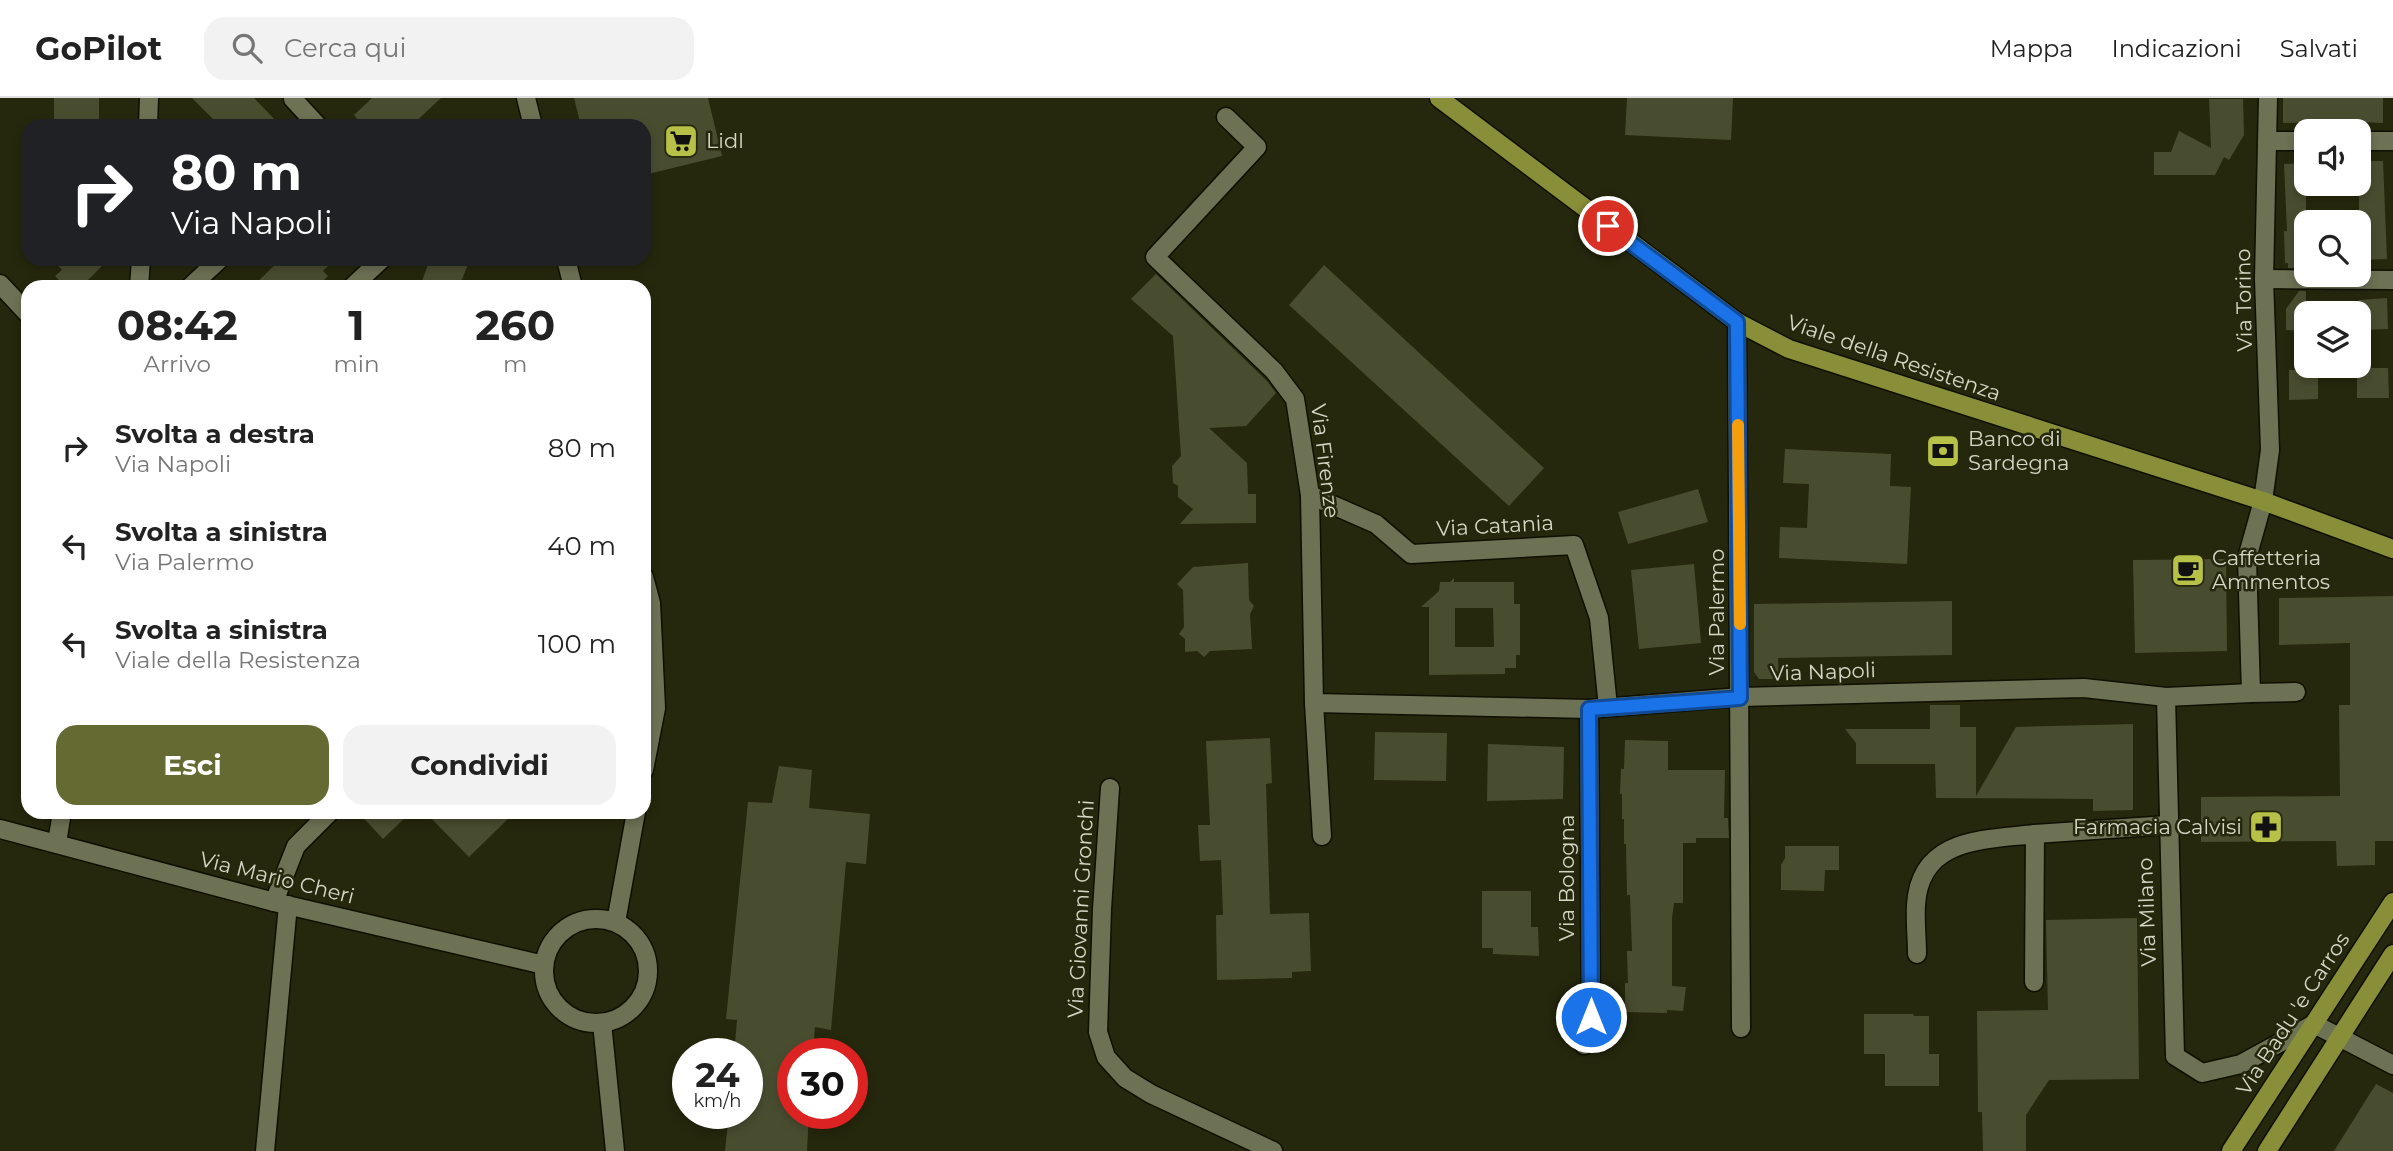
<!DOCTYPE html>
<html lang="it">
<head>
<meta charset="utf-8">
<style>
  :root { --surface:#fff; --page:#f2f2f2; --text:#222; --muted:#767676; --line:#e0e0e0; --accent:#656a33 }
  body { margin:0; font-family:Montserrat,sans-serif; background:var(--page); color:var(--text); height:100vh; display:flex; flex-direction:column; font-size:26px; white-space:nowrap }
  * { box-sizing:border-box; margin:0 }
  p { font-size:23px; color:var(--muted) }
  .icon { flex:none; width:38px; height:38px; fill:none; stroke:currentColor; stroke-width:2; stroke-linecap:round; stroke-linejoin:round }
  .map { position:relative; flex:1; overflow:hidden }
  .panel { position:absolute; left:21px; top:182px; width:630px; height:539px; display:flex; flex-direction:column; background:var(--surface); border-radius:21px; box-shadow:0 4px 10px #0003 }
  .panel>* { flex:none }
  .banner { position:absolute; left:21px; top:21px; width:630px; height:147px; border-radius:21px; box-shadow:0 4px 10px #0003; background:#202124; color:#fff; overflow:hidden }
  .fabs { position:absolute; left:2294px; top:21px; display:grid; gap:14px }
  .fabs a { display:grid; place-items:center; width:77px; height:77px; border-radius:14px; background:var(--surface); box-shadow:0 4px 10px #0003; font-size:35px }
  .speed { position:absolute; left:672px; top:940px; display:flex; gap:14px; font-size:35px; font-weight:700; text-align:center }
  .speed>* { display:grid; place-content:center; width:91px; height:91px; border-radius:50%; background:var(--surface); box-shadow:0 4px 10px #0003; line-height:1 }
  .speed small { font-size:18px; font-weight:400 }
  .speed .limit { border:10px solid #d22; background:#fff; color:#111 }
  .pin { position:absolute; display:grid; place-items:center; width:60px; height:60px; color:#fff; margin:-30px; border:4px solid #fff; border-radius:50%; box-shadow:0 2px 7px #0007 }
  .me { position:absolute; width:77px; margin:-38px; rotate:0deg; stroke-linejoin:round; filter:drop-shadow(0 0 5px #0008) }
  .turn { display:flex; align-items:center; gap:24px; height:147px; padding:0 35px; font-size:32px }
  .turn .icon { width:91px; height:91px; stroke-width:2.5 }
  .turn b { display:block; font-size:49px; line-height:60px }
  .eta { display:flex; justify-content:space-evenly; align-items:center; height:119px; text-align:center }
  .eta b { font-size:42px; font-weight:700; line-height:49px }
  .cta { display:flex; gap:14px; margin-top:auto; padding:14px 35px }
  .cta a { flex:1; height:80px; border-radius:21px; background:var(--accent); color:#fff; font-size:28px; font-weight:700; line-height:80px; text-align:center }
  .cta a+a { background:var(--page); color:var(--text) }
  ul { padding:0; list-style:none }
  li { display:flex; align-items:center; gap:21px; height:98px; padding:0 35px }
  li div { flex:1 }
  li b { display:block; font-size:26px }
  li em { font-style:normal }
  header { display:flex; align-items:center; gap:42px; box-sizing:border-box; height:98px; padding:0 35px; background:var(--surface); border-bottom:2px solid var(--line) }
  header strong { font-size:33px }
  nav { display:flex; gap:38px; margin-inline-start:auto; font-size:24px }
  .search { width:490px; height:63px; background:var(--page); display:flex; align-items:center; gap:18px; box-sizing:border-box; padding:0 24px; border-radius:21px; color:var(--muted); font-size:26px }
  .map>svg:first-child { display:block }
</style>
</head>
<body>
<header>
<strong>GoPilot</strong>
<div class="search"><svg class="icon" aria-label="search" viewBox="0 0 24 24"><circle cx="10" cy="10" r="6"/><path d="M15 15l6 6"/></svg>Cerca qui</div>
<nav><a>Mappa</a><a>Indicazioni</a><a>Salvati</a></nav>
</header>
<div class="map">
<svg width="2393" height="1053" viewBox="0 0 2393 1053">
  <rect width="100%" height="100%" fill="#25280c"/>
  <g fill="#494d30" fill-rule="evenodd">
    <rect x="54" y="0" width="45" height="28"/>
    <path d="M 192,0 L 254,0 L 281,28 L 220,28 Z"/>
    <path d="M 372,0 L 441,0 L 411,28 L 363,28 L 354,17 Z"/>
    <path d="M 574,0 L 708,0 L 722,58 L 644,77 L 644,28 L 581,28 Z"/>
    <path d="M 1627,0 L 1733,0 L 1731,42 L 1625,37 Z"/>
    <path d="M 2283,0 L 2383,0 L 2383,25 L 2315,22 L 2315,24 L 2283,25 Z"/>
    <path d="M 2209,1 L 2243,1 L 2244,37 L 2229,62 L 2224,59 L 2215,77 L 2154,77 L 2154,54 L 2171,54 L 2179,33 L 2211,50 Z"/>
    <path d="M 2359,63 L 2383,63 L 2387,161 L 2359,162 Z"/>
    <path d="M 2306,65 L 2306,170 L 2288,170 L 2288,165 L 2285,165 L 2284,133 L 2287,133 L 2284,66 Z"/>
    <path d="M 52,161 L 109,161 L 81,189 L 66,189 L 55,178 L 62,172 Z"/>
    <path d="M 281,161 L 335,161 L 323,173 L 328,178 L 317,189 L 252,189 Z"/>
    <path d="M 430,161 L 470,161 L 459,189 L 420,189 Z"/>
    <path d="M 1324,167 L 1544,370 L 1509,408 L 1289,207 Z"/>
    <path d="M 1156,176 L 1267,283 L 1276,295 L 1246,328 L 1209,330 L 1247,365 L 1248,396 L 1256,396 L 1256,425 L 1180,426 L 1193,411 L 1178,399 L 1178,388 L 1173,385 L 1172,368 L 1181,358 L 1173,238 L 1131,201 Z"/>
    <path d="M 2299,193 L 2306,193 L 2306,233 L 2286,232 L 2286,211 Z"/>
    <path d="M 2387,200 L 2388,231 L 2359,232 L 2359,202 Z"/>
    <path d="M 2368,270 L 2388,270 L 2389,300 L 2357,300 L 2357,271 Z"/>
    <path d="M 2289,272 L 2318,272 L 2318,301 L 2289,302 Z"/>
    <path d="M 1785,351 L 1891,356 L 1890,388 L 1911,389 L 1907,466 L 1779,460 L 1780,429 L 1807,430 L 1809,386 L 1783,385 Z"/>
    <path d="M 1698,391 L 1708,424 L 1628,446 L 1618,414 Z"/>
    <path d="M 2226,461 L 2227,553 L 2135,555 L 2133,462 Z"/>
    <path d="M 1248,465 L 1249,502 L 1254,508 L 1250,516 L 1252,551 L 1210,553 L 1204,559 L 1197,553 L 1185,554 L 1185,541 L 1179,536 L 1184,529 L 1183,492 L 1177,486 L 1193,469 Z"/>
    <path d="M 1694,466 L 1701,545 L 1639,551 L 1631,472 Z"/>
    <path d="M 1454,480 L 1454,484 L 1514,484 L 1514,506 L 1520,506 L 1520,557 L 1516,557 L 1516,570 L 1505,570 L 1505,576 L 1429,577 L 1429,509 L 1421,509 L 1439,493 L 1440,484 L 1450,484 ZM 1455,510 L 1493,510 L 1494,549 L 1455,549 Z"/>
    <path d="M 2393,498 L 2393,743 L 2375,743 L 2375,767 L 2337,768 L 2336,743 L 2201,744 L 2201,699 L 2340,698 L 2339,607 L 2350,607 L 2350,545 L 2279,547 L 2279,500 Z"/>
    <path d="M 1952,503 L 1952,557 L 1778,560 L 1779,581 L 1759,581 L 1754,574 L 1754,506 Z"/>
    <path d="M 1930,607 L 1960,607 L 1960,629 L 1976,629 L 1976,698 L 2016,629 L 2133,626 L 2133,712 L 2093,713 L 2093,701 L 1936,700 L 1935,666 L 1856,666 L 1856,645 L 1845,631 L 1930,631 Z"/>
    <path d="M 1375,634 L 1447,635 L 1446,683 L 1374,682 Z"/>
    <path d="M 1270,640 L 1272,685 L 1266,686 L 1270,816 L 1309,815 L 1311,873 L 1292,874 L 1292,880 L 1217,882 L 1216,817 L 1223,817 L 1221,762 L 1200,763 L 1198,727 L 1210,727 L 1206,643 Z"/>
    <path d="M 1625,642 L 1668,643 L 1668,672 L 1725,672 L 1724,720 L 1728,720 L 1729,740 L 1696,740 L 1696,745 L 1683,745 L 1683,805 L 1674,805 L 1672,820 L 1672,888 L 1686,889 L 1683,913 L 1667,912 L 1667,915 L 1625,914 L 1625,885 L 1628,885 L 1627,853 L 1632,853 L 1630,797 L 1627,797 L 1626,746 L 1624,746 L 1624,721 L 1622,721 L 1622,696 L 1620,696 L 1621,671 L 1624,671 Z"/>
    <path d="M 1488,646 L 1564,649 L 1563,701 L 1487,703 Z"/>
    <path d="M 779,668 L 812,672 L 809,710 L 870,716 L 866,766 L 846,764 L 831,932 L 815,929 L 813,956 L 793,956 L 793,1015 L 809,1015 L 807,1053 L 725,1053 L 729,1015 L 747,1015 L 747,956 L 734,956 L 737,922 L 726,921 L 748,704 L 772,705 Z"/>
    <path d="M 358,714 L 411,714 L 383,741 Z"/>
    <path d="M 425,714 L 515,714 L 469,759 Z"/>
    <path d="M 1785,748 L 1839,748 L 1839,772 L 1825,772 L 1824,793 L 1781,792 L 1781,767 L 1785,760 Z"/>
    <path d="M 1482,793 L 1531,793 L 1531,829 L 1538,829 L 1539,858 L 1493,856 L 1493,850 L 1482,850 Z"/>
    <path d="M 2137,820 L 2139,981 L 2049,982 L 2026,1017 L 2026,1053 L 1983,1053 L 1982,1014 L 1978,1014 L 1977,913 L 2048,912 L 2046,822 Z"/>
    <path d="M 1864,916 L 1913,916 L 1914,918 L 1929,918 L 1929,956 L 1939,956 L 1939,988 L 1885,988 L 1885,956 L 1864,956 Z"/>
    <path d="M 2376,986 L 2393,995 L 2393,1053 L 2334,1053 Z"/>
  </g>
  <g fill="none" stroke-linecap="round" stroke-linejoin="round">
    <g stroke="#0f1000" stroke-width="21">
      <g id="minor">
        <path d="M 295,0 L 293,1 L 318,28"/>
        <path d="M 526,0 L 533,28"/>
        <path d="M 1226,19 L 1257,49 L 1155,159 L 1274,273 L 1295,301 L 1310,397 L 1314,605 L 1322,738"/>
        <path d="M 148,28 L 149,0"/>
        <path d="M 2268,43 L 2306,43"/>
        <path d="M 2359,43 L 2393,43"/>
        <path d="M 566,161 L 573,189"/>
        <path d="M 2264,181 L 2393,182"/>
        <path d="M 0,186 L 28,216"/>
        <path d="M 139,189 L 141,161"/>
        <path d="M 190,189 L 220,161"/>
        <path d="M 352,189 L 382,161"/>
        <path d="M 1737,224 L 1741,930"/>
        <path d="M 1310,397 L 1376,426 L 1411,456 L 1574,447 L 1599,520 L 1608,609"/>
        <path d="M 644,479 L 651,505 L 656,610 L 644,672"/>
        <path d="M 2251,595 L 2296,594"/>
        <path d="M 2166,599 L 2175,958 L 2202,975 L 2241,966 L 2314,926 L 2393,967"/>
        <path d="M 1314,605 L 1589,611 L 1740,599 L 2084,590 L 2166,599 L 2251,595 L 2247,460 L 2263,403 L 2270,352 L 2264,181 L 2268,0"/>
        <path d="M 1110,690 L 1102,811 L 1098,934 L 1106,959 L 1125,980 L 1151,996 L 1273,1053"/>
        <path d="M 0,731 L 274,804 L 544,867"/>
        <path d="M 2035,736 L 2168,727"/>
        <path d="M 57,745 L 62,714"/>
        <path d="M 274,804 L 296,748 L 330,714"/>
        <circle cx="596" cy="873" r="52"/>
        <path d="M 616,824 L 636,714"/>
        <path d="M 1917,856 C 1917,840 1915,823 1916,807 C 1920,739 1984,742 2035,736 L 2034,884"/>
        <path d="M 602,925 L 615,1053"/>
        <path d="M 1584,947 L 1591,919 L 1589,611"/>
        <path d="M 265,1053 L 288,807"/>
      </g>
    </g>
    <g stroke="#0f1000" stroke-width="21">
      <g id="major">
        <path d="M 1439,0 L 1737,224 L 1789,251 L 2263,403 L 2393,451"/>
        <path d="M 2231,1053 L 2393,804"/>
        <path d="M 2267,1053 L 2393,856"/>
      </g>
    </g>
    <use href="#minor" stroke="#6e7254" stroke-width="18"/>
    <use href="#major" stroke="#888f38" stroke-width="18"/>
  </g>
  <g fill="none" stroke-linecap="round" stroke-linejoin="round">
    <g stroke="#114b97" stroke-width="18">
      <path id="route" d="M 1591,919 L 1589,611 L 1740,600 L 1737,224 L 1608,128"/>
    </g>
    <use href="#route" stroke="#1a73e8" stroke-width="12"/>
    <path stroke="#f59e0b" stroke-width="12" d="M 1738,327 L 1740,526"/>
  </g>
  <defs>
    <g id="supermarket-square" transform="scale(1.75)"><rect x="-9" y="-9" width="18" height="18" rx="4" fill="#b7c147" stroke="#25280c"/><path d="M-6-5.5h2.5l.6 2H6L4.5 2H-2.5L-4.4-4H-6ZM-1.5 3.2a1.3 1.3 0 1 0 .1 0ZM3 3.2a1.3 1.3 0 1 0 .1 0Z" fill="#111"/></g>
    <g id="bank-square" transform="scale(1.75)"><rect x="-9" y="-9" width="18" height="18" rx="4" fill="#b7c147" stroke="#25280c"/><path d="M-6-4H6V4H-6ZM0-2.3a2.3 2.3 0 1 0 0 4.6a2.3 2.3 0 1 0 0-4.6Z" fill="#111"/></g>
    <g id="cafe-square" transform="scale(1.75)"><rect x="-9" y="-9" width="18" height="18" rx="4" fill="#b7c147" stroke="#25280c"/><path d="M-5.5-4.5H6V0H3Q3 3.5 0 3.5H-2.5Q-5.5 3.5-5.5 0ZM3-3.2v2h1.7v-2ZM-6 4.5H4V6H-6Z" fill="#111"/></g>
    <g id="pharmacy-square" transform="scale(1.75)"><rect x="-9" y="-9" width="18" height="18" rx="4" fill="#b7c147" stroke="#25280c"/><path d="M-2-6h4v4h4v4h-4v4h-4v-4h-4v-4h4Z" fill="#111"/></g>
  </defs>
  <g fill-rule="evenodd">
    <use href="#supermarket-square" x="681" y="43"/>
    <use href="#bank-square" x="1943" y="353"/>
    <use href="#cafe-square" x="2188" y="472"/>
    <use href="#pharmacy-square" x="2266" y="729"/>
  </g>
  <g text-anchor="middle" stroke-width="5" stroke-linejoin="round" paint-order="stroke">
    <g font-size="21" fill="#d4d7c6" stroke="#25280c" text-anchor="start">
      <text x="706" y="50">Lidl</text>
      <text x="1968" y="348">Banco di<tspan x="1968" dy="24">Sardegna</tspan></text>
      <text x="2212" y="467">Caffetteria<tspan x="2212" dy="24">Ammentos</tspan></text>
      <text x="2242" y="736" text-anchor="end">Farmacia Calvisi</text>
    </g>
    <g font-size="21" fill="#d4d7c6" stroke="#25280c">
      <text transform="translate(2244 202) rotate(-91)" y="7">Via Torino</text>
      <text transform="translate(1894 260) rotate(19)" y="7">Viale della Resistenza</text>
      <text transform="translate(1325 363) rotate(83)" y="7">Via Firenze</text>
      <text transform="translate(1495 428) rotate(-3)" y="7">Via Catania</text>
      <text transform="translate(1717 514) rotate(-90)" y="7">Via Palermo</text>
      <text transform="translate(1823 574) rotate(-2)" y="7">Via Napoli</text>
      <text transform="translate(277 780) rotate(14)" y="7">Via Mario Cheri</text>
      <text transform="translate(1567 780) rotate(-90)" y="7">Via Bologna</text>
      <text transform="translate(1081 811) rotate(-87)" y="7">Via Giovanni Gronchi</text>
      <text transform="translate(2147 814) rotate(-92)" y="7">Via Milano</text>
      <text transform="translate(2293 916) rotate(-57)" y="7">Via Badu 'e Carros</text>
    </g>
  </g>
</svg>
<div class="fabs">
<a><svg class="icon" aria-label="sound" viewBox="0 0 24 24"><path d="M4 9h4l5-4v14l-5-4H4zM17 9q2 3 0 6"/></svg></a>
<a><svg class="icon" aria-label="search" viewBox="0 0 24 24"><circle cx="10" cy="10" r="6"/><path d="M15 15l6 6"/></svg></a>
<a><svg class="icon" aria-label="layers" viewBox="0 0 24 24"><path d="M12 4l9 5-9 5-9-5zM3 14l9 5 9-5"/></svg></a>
</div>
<div class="speed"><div>24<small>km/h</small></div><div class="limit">30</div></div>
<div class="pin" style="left:1608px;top:128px;background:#d93025"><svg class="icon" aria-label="arrive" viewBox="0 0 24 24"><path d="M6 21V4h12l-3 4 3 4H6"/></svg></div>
<svg class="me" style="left:1591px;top:919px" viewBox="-20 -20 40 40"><circle r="17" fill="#1a73e8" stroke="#fff" stroke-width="3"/><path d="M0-11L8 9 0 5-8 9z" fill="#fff"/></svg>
<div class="banner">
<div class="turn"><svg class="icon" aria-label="right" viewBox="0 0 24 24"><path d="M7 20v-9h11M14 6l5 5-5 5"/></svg><div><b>80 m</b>Via Napoli</div></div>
</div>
<section class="panel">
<div class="eta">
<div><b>08:42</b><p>Arrivo</p></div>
<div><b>1</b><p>min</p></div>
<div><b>260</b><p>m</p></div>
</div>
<ul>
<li><svg class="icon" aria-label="right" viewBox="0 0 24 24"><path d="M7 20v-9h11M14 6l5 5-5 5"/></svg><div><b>Svolta a destra</b><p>Via Napoli</p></div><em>80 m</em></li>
<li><svg class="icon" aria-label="left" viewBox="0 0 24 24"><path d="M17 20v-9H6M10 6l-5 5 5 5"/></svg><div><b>Svolta a sinistra</b><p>Via Palermo</p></div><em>40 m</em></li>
<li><svg class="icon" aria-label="left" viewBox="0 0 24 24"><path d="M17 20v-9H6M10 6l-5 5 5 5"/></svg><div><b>Svolta a sinistra</b><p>Viale della Resistenza</p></div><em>100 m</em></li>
</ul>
<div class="cta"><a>Esci</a><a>Condividi</a></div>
</section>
</div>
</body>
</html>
